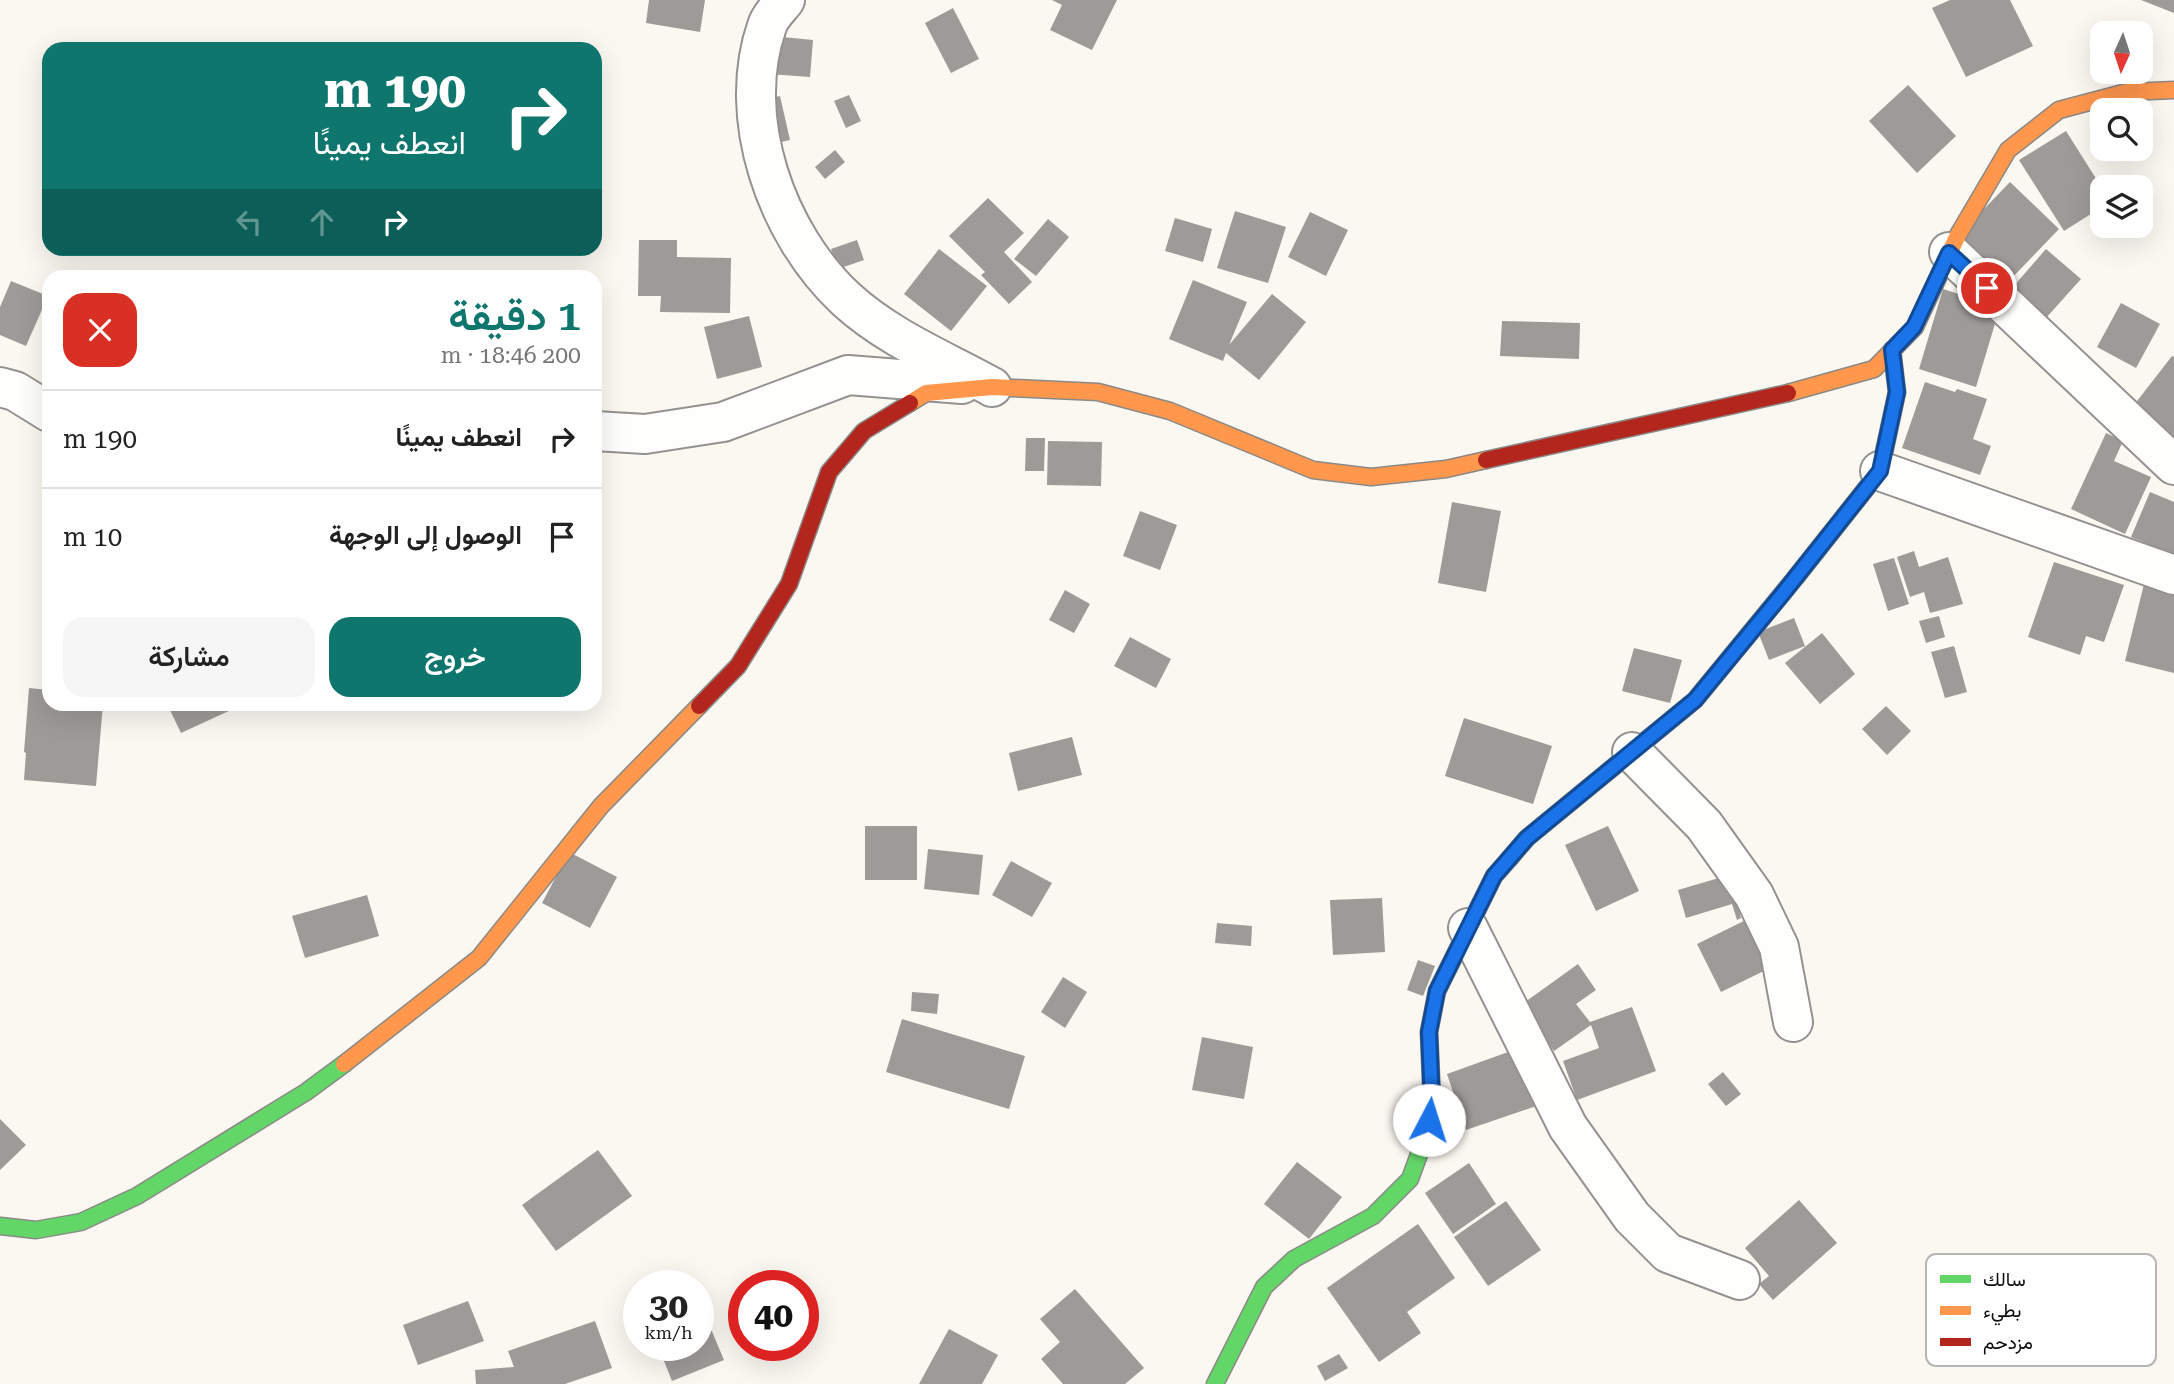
<!DOCTYPE html>
<html lang="ar">
<head>
<meta charset="utf-8">
<style>
  :root { --surface:#fff; --page:#f6f6f6; --text:#222; --muted:#767676; --line:#e0e0e0; --accent:#0f766e }
  body { margin:0; font-family:"Roboto Serif",Vazirmatn,serif; background:var(--page); color:var(--text); direction:rtl; height:100vh; display:flex; flex-direction:column; font-size:26px; white-space:nowrap }
  * { box-sizing:border-box; margin:0 }
  p { font-size:23px; color:var(--muted) }
  .icon { flex:none; width:38px; height:38px; fill:none; stroke:currentColor; stroke-width:2; stroke-linecap:round; stroke-linejoin:round }
  .map { position:relative; flex:1; overflow:hidden; direction:ltr }
  .panel { position:absolute; left:42px; top:270px; width:560px; height:441px; display:flex; flex-direction:column; background:var(--surface); border-radius:21px; box-shadow:0 7px 28px #0002; direction:rtl }
  .panel>* { flex:none }
  .banner { position:absolute; left:42px; top:42px; width:560px; height:214px; border-radius:21px; box-shadow:0 7px 28px #0002; direction:rtl; background:#0f766e; color:#fff; overflow:hidden }
  .needle { width:46px; rotate:183deg }
  .fabs { position:absolute; left:2090px; top:21px; display:grid; gap:14px }
  .fabs a { display:grid; place-items:center; width:63px; height:63px; border-radius:14px; background:var(--surface); box-shadow:0 7px 28px #0002; font-size:35px }
  .speed { position:absolute; left:623px; top:1270px; display:flex; gap:14px; font-size:35px; font-weight:700; text-align:center }
  .speed>* { display:grid; place-content:center; width:91px; height:91px; border-radius:50%; background:var(--surface); box-shadow:0 7px 28px #0002; line-height:1 }
  .speed small { font-size:18px; font-weight:400 }
  .speed .limit { border:10px solid #d22; background:#fff; color:#111 }
  .pin { position:absolute; display:grid; place-items:center; width:60px; height:60px; color:#fff; margin:-30px; border:4px solid #fff; border-radius:50%; box-shadow:0 2px 7px #0007 }
  .me { position:absolute; width:77px; margin:-38px; rotate:5deg; stroke-linejoin:round; filter:drop-shadow(0 0 5px #0008) }
  .turn { display:flex; align-items:center; gap:24px; height:147px; padding:0 21px; font-size:32px }
  .turn .icon { width:91px; height:91px; stroke-width:2.5 }
  .turn b { display:block; font-size:49px; line-height:60px }
  .lanes { display:flex; align-items:center; height:66px; padding:0 21px; background:#0003; justify-content:center; gap:35px; direction:ltr }
  .lanes .off { opacity:.35 }
  .round { display:grid; place-items:center; flex:none; width:74px; height:74px; border-radius:21px; background:var(--page) }
  .overview { display:flex; align-items:center; justify-content:space-between; height:119px; padding:0 21px }
  h1 { font-size:42px; font-weight:600; line-height:52px; color:var(--accent) }
  .button { display:flex; gap:14px; margin-top:auto; padding:14px 21px }
  .button a { flex:1; height:80px; border-radius:21px; background:var(--accent); color:#fff; font-size:28px; font-weight:600; line-height:80px; text-align:center }
  .button a+a { background:var(--page); color:var(--text) }
  ul { padding:0; list-style:none }
  li { display:flex; align-items:center; gap:21px; height:98px; padding:0 21px; border-top:2px solid var(--line) }
  li div { flex:1 }
  li b { display:block; font-size:26px }
  li em { font-style:normal }
  .map>svg:first-child { display:block }
</style>
</head>
<body>
<div class="map">
<svg width="2174" height="1384" viewBox="0 0 2174 1384">
  <rect width="100%" height="100%" fill="#fbf7f1"/>
  <g fill="#9e9a97">
    <path d="M 649,0 L 705,0 L 700,32 L 646,23 Z"/>
    <path d="M 1052,0 L 1117,0 L 1092,50 L 1050,30 L 1062,5 Z"/>
    <path d="M 1950,0 L 2010,0 L 2033,46 L 1966,77 L 1932,8 Z"/>
    <path d="M 2141,0 L 2174,0 L 2174,13 Z"/>
    <path d="M 953,8 L 979,59 L 951,73 L 925,23 Z"/>
    <path d="M 772,36 L 813,40 L 810,77 L 769,74 Z"/>
    <path d="M 1908,85 L 1956,136 L 1917,173 L 1869,121 Z"/>
    <path d="M 849,95 L 861,121 L 846,128 L 834,101 Z"/>
    <path d="M 780,96 L 790,140 L 772,144 L 762,100 Z"/>
    <path d="M 2066,131 L 2102,188 L 2102,207 L 2064,231 L 2019,160 Z"/>
    <path d="M 835,150 L 845,162 L 825,179 L 815,167 Z"/>
    <path d="M 2010,182 L 2059,229 L 2008,282 L 1959,235 Z"/>
    <path d="M 988,198 L 1024,233 L 1004,252 L 1032,282 L 1009,304 L 981,275 L 985,272 L 949,236 Z"/>
    <path d="M 1235,211 L 1286,227 L 1268,283 L 1217,268 Z"/>
    <path d="M 1310,212 L 1348,230 L 1326,276 L 1288,257 Z"/>
    <path d="M 1175,218 L 1212,229 L 1203,262 L 1165,251 Z"/>
    <path d="M 1048,219 L 1069,237 L 1036,276 L 1014,259 Z"/>
    <path d="M 639,240 L 677,240 L 677,257 L 731,258 L 730,313 L 660,312 L 661,296 L 638,296 Z"/>
    <path d="M 857,240 L 864,260 L 838,269 L 831,249 Z"/>
    <path d="M 939,249 L 987,286 L 951,331 L 904,294 Z"/>
    <path d="M 2046,249 L 2081,279 L 2046,318 L 2012,288 Z"/>
    <path d="M 1193,280 L 1247,302 L 1229,345 L 1272,294 L 1306,322 L 1259,380 L 1226,353 L 1223,361 L 1169,339 Z"/>
    <path d="M 11,281 L 48,296 L 26,346 L 0,335 L 0,307 Z"/>
    <path d="M 1943,289 L 2000,307 L 1976,387 L 1919,369 Z"/>
    <path d="M 2121,303 L 2160,324 L 2136,368 L 2097,347 Z"/>
    <path d="M 749,316 L 762,367 L 717,379 L 704,327 Z"/>
    <path d="M 1502,321 L 1580,323 L 1579,359 L 1500,356 Z"/>
    <path d="M 2172,356 L 2174,357 L 2174,441 L 2127,414 Z"/>
    <path d="M 1925,382 L 1955,392 L 1957,389 L 1987,399 L 1973,439 L 1991,446 L 1980,475 L 1902,448 Z"/>
    <path d="M 2106,433 L 2123,441 L 2114,461 L 2151,477 L 2125,534 L 2071,509 Z"/>
    <path d="M 1026,438 L 1045,438 L 1044,471 L 1025,471 Z"/>
    <path d="M 1048,441 L 1102,442 L 1101,486 L 1047,485 Z"/>
    <path d="M 2150,492 L 2174,502 L 2174,555 L 2131,537 Z"/>
    <path d="M 1452,502 L 1501,511 L 1486,592 L 1438,583 Z"/>
    <path d="M 1140,511 L 1177,525 L 1160,570 L 1123,556 Z"/>
    <path d="M 1914,551 L 1919,567 L 1948,557 L 1963,604 L 1930,613 L 1924,592 L 1910,597 L 1897,557 Z"/>
    <path d="M 1894,558 L 1909,604 L 1888,611 L 1873,564 Z"/>
    <path d="M 2054,562 L 2124,585 L 2104,642 L 2086,636 L 2080,655 L 2028,637 Z"/>
    <path d="M 2145,580 L 2174,587 L 2174,673 L 2125,661 Z"/>
    <path d="M 1065,590 L 1090,604 L 1074,633 L 1049,620 Z"/>
    <path d="M 1939,616 L 1945,637 L 1926,643 L 1919,621 Z"/>
    <path d="M 1794,618 L 1805,646 L 1769,660 L 1758,632 Z"/>
    <path d="M 1822,633 L 1855,674 L 1820,704 L 1785,663 Z"/>
    <path d="M 1130,637 L 1171,659 L 1156,688 L 1114,666 Z"/>
    <path d="M 1954,646 L 1967,692 L 1945,698 L 1931,652 Z"/>
    <path d="M 1634,648 L 1682,660 L 1670,703 L 1622,691 Z"/>
    <path d="M 29,688 L 49,690 L 49,704 L 103,704 L 96,786 L 24,780 L 26,753 L 24,752 Z"/>
    <path d="M 167,704 L 244,704 L 181,733 Z"/>
    <path d="M 1886,706 L 1911,731 L 1887,755 L 1862,729 Z"/>
    <path d="M 1464,718 L 1552,746 L 1533,804 L 1445,776 Z"/>
    <path d="M 1072,737 L 1082,775 L 1018,791 L 1009,753 Z"/>
    <rect x="865" y="826" width="52" height="54"/>
    <path d="M 1608,826 L 1639,891 L 1596,911 L 1565,845 Z"/>
    <path d="M 928,849 L 983,855 L 979,895 L 924,889 Z"/>
    <path d="M 569,852 L 617,877 L 590,928 L 542,903 Z"/>
    <path d="M 1011,861 L 1052,883 L 1032,917 L 992,895 Z"/>
    <path d="M 1729,875 L 1741,918 L 1737,920 L 1732,904 L 1686,918 L 1678,890 Z"/>
    <path d="M 367,895 L 379,936 L 305,958 L 292,916 Z"/>
    <path d="M 1382,898 L 1385,952 L 1333,955 L 1330,900 Z"/>
    <path d="M 1754,916 L 1778,964 L 1721,992 L 1697,944 Z"/>
    <path d="M 1217,923 L 1252,926 L 1251,946 L 1215,943 Z"/>
    <path d="M 1418,960 L 1435,966 L 1423,996 L 1407,990 Z"/>
    <path d="M 1578,964 L 1596,990 L 1576,1004 L 1590,1022 L 1632,1007 L 1656,1071 L 1577,1100 L 1563,1061 L 1599,1048 L 1591,1025 L 1554,1051 L 1521,1005 Z"/>
    <path d="M 1063,977 L 1087,992 L 1065,1028 L 1041,1012 Z"/>
    <path d="M 912,992 L 939,994 L 937,1014 L 911,1011 Z"/>
    <path d="M 902,1019 L 1025,1056 L 1009,1109 L 886,1072 Z"/>
    <path d="M 1202,1037 L 1253,1047 L 1244,1099 L 1192,1090 Z"/>
    <path d="M 1522,1047 L 1542,1104 L 1466,1130 L 1447,1074 Z"/>
    <path d="M 1723,1072 L 1741,1094 L 1726,1106 L 1708,1084 Z"/>
    <path d="M 0,1119 L 26,1145 L 0,1170 Z"/>
    <path d="M 598,1150 L 632,1196 L 556,1251 L 522,1205 Z"/>
    <path d="M 1297,1162 L 1342,1197 L 1309,1239 L 1264,1204 Z"/>
    <path d="M 1469,1163 L 1496,1204 L 1453,1234 L 1425,1193 Z"/>
    <path d="M 1799,1200 L 1837,1243 L 1773,1300 L 1759,1284 L 1769,1276 L 1745,1248 Z"/>
    <path d="M 1506,1201 L 1541,1250 L 1488,1286 L 1454,1237 Z"/>
    <path d="M 1418,1224 L 1455,1278 L 1407,1312 L 1421,1333 L 1379,1362 L 1327,1288 Z"/>
    <path d="M 1075,1289 L 1144,1368 L 1125,1384 L 1063,1384 L 1041,1359 L 1060,1342 L 1040,1319 Z"/>
    <path d="M 468,1301 L 484,1341 L 418,1365 L 403,1325 Z"/>
    <path d="M 700,1303 L 724,1360 L 672,1381 L 658,1346 L 698,1346 L 698,1304 Z"/>
    <path d="M 595,1321 L 612,1368 L 565,1384 L 476,1384 L 475,1370 L 514,1367 L 508,1351 Z"/>
    <path d="M 949,1329 L 998,1355 L 982,1384 L 919,1384 Z"/>
    <path d="M 1339,1354 L 1348,1368 L 1325,1381 L 1317,1366 Z"/>
  </g>
  <g fill="none" stroke-linecap="round" stroke-linejoin="round">
    <g stroke="#949290" stroke-width="42">
      <g id="street">
        <path d="M 785,0 C 779,8 770,16 767,26 C 735,117 776,234 846,299 C 887,337 943,360 992,387"/>
        <path d="M 1949,252 L 2174,465"/>
        <path d="M 0,387 L 15,391 L 49,412"/>
        <path d="M 595,431 L 645,434 L 723,422 L 848,375 L 962,384"/>
        <path d="M 1880,471 L 2174,575"/>
        <path d="M 1632,752 L 1704,825 L 1754,895 L 1779,947 L 1793,1022"/>
        <path d="M 1468,928 L 1568,1127 L 1632,1217 L 1668,1253 L 1740,1280"/>
      </g>
    </g>
    <g stroke="#8b8986" stroke-width="19">
      <g id="fast">
        <path d="M 0,1226 L 36,1230 L 81,1222 L 137,1196 L 306,1092 L 344,1064"/>
        <path d="M 1215,1384 L 1264,1287 L 1294,1259 L 1373,1216 L 1410,1179 L 1425,1138 L 1432,1103 L 1429,1032 L 1437,991 L 1494,876 L 1510,858"/>
      </g>
    </g>
    <g stroke="#8b8986" stroke-width="19">
      <g id="slow">
        <path d="M 1788,393 L 1874,369 L 1915,327 L 1958,235 L 2008,150 L 2059,110 L 2127,92 L 2174,90"/>
        <path d="M 910,403 L 926,393 L 992,387 L 1098,392 L 1170,411 L 1313,470 L 1371,477 L 1446,469 L 1486,460"/>
        <path d="M 1796,577 L 1880,471 L 1897,392 L 1892,350"/>
        <path d="M 344,1064 L 479,958 L 601,806 L 699,706"/>
      </g>
    </g>
    <g stroke="#8b8986" stroke-width="19">
      <g id="jam">
        <path d="M 1486,460 L 1788,393"/>
        <path d="M 699,706 L 738,666 L 789,584 L 829,472 L 864,431 L 910,403"/>
        <path d="M 1510,858 L 1527,838 L 1695,700 L 1796,577"/>
      </g>
    </g>
    <use href="#street" stroke="#fefefd" stroke-width="38"/>
    <use href="#fast" stroke="#63d668" stroke-width="16"/>
    <use href="#slow" stroke="#ff974d" stroke-width="16"/>
    <use href="#jam" stroke="#b3261e" stroke-width="16"/>
  </g>
  <g fill="none" stroke-linecap="round" stroke-linejoin="round">
    <g stroke="#114b97" stroke-width="18">
      <path id="route" d="M 1429,1120 L 1432,1103 L 1429,1032 L 1437,991 L 1494,876 L 1527,838 L 1695,700 L 1784,592 L 1880,471 L 1897,392 L 1892,350 L 1914,327 L 1949,253 L 1987,288"/>
    </g>
    <use href="#route" stroke="#1a73e8" stroke-width="12"/>
  </g>
  <rect x="1926" y="1254" width="230" height="112" rx="10" fill="#fff" stroke="#b6b6b6" stroke-width="2"/>
  <rect x="1940" y="1275" width="31" height="8" fill="#63d668"/>
  <rect x="1940" y="1306" width="31" height="9" fill="#ff974d"/>
  <rect x="1940" y="1338" width="31" height="8" fill="#b3261e"/>
  <g font-size="19" fill="#0d0d0d">
    <text x="1983" y="1286">سالك</text>
    <text x="1983" y="1317">بطيء</text>
    <text x="1983" y="1349">مزدحم</text>
  </g>
</svg>
<div class="fabs">
<a><svg class="needle" viewBox="-14 -14 28 28"><path d="M0-13l5 13h-10z" fill="#e53935"/><path d="M0 13l5-13h-10z" fill="#767676"/></svg></a>
<a><svg class="icon" aria-label="search" viewBox="0 0 24 24"><circle cx="10" cy="10" r="6"/><path d="M15 15l6 6"/></svg></a>
<a><svg class="icon" aria-label="layers" viewBox="0 0 24 24"><path d="M12 4l9 5-9 5-9-5zM3 14l9 5 9-5"/></svg></a>
</div>
<div class="speed"><div>30<small>km/h</small></div><div class="limit">40</div></div>
<div class="pin" style="left:1987px;top:288px;background:#d93025"><svg class="icon" aria-label="arrive" viewBox="0 0 24 24"><path d="M6 21V4h12l-3 4 3 4H6"/></svg></div>
<svg class="me" style="left:1429px;top:1120px" viewBox="-20 -20 40 40"><circle r="19" fill="#fff"/><path d="M0-13L10 11 0 6-10 11z" fill="#1a73e8"/></svg>
<div class="banner">
<div class="turn"><svg class="icon" aria-label="right" viewBox="0 0 24 24"><path d="M7 20v-9h11M14 6l5 5-5 5"/></svg><div><b>190 m</b>انعطف يمينًا</div></div>
<div class="lanes"><svg class="icon off" aria-label="left" viewBox="0 0 24 24"><path d="M17 20v-9H6M10 6l-5 5 5 5"/></svg><svg class="icon off" aria-label="ahead" viewBox="0 0 24 24"><path d="M12 20V5M6 11l6-6 6 6"/></svg><svg class="icon" aria-label="right" viewBox="0 0 24 24"><path d="M7 20v-9h11M14 6l5 5-5 5"/></svg></div>
</div>
<section class="panel">
<div class="overview"><div><h1>1 دقيقة</h1><p>200 m · 18:46</p></div><a class="round" style="background:#d93025;color:#fff"><svg class="icon" aria-label="close" viewBox="0 0 24 24"><path d="M6 6l12 12M18 6L6 18"/></svg></a></div>
<ul>
<li><svg class="icon" aria-label="right" viewBox="0 0 24 24"><path d="M7 20v-9h11M14 6l5 5-5 5"/></svg><div><b>انعطف يمينًا</b></div><em>190 m</em></li>
<li><svg class="icon" aria-label="arrive" viewBox="0 0 24 24"><path d="M6 21V4h12l-3 4 3 4H6"/></svg><div><b>الوصول إلى الوجهة</b></div><em>10 m</em></li>
</ul>
<div class="button"><a>خروج</a><a>مشاركة</a></div>
</section>
</div>
</body>
</html>
